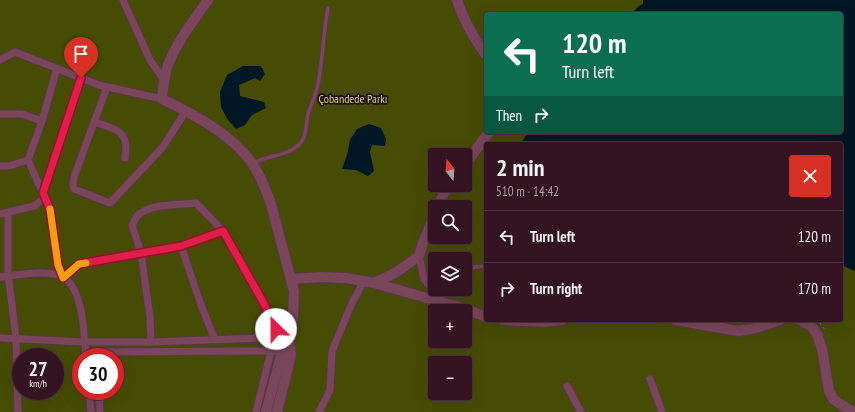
<!DOCTYPE html>
<html lang="en">
<head>
<meta charset="utf-8">
<style>
  :root { --surface:#341322; --page:#3c1c2a; --text:#f1f3f6; --muted:#a99ea5; --line:#4e3240 }
  body { margin:0; font-family:"PT Sans Narrow",sans-serif; background:var(--page); color:var(--text); height:100vh; display:flex; flex-direction:column; font-size:15px; white-space:nowrap }
  * { box-sizing:border-box; margin:0 }
  p { font-size:13px; color:var(--muted) }
  .icon { flex:none; width:22px; height:22px; fill:none; stroke:currentColor; stroke-width:2; stroke-linecap:round; stroke-linejoin:round }
  .map { position:relative; flex:1; overflow:hidden }
  .drawer { position:absolute; left:484px; top:142px; width:359px; height:180px; display:flex; flex-direction:column; background:var(--surface); border-radius:4px; box-shadow:0 4px 16px #0002,0 0 0 1px var(--line) }
  .drawer>* { flex:none }
  .top-card { position:absolute; left:484px; top:12px; width:359px; height:122px; border-radius:4px; box-shadow:0 4px 16px #0002,0 0 0 1px var(--line); background:#0b6e4f; color:#fff; overflow:hidden }
  .needle { width:26px; rotate:343deg }
  .controls { position:absolute; left:428px; top:148px; display:grid; gap:8px }
  .controls a { display:grid; place-items:center; width:44px; height:44px; border-radius:4px; background:var(--surface); box-shadow:0 4px 16px #0002,0 0 0 1px var(--line); font-size:20px }
  .speed { position:absolute; left:12px; top:348px; display:flex; gap:8px; font-size:20px; font-weight:700; text-align:center }
  .speed>* { display:grid; place-content:center; width:52px; height:52px; border-radius:50%; background:var(--surface); box-shadow:0 4px 16px #0002,0 0 0 1px var(--line); line-height:1 }
  .speed small { font-size:10px; font-weight:400 }
  .speed .limit { border:6px solid #d22; background:#fff; color:#111 }
  .pin { position:absolute; display:grid; place-items:center; width:34px; height:34px; color:#fff; margin:-41px -17px; border-radius:50% 50% 50% 0; rotate:-45deg; box-shadow:0 0 4px #0007 }
  .pin .icon { rotate:45deg }
  .me { position:absolute; width:44px; margin:-22px; rotate:337deg; stroke-linejoin:round; filter:drop-shadow(0 0 3px #0008) }
  .turn { display:flex; align-items:center; gap:14px; height:84px; padding:0 12px; font-size:18px }
  .turn .icon { width:52px; height:52px; stroke-width:2.5 }
  .turn b { display:block; font-size:28px; line-height:34px }
  .then { display:flex; align-items:center; height:38px; padding:0 12px; background:#0003; gap:8px; font-size:15px }
  .round { display:grid; place-items:center; flex:none; width:42px; height:42px; border-radius:4px; background:var(--page) }
  .summary { display:flex; align-items:center; justify-content:space-between; height:68px; padding:0 12px }
  h1 { font-size:24px; font-weight:700; line-height:30px }
  ul { padding:0; list-style:none }
  li { display:flex; align-items:center; gap:12px; height:52px; padding:0 12px; border-top:1px solid var(--line) }
  li div { flex:1 }
  li b { display:block; font-size:15px }
  li em { font-style:normal }
  .map>svg:first-child { display:block }
</style>
</head>
<body>
<div class="map">
<svg width="855" height="412" viewBox="0 0 855 412">
  <rect width="100%" height="100%" fill="#46192d"/>
  <path fill="#474c04" fill-rule="evenodd" d="M 0,0 L 855,0 L 855,412 L 0,412 ZM 486,14 L 841,14 L 841,132 L 486,132 ZM 486,144 L 841,144 L 841,320 L 486,320 ZM 435,155 L 465,155 L 465,185 L 435,185 ZM 435,207 L 465,207 L 465,237 L 435,237 ZM 435,259 L 465,259 L 465,289 L 435,289 ZM 435,311 L 465,311 L 465,341 L 435,341 ZM 21,357 L 55,357 L 55,391 L 21,391 ZM 81,357 L 115,357 L 115,391 L 81,391 ZM 435,363 L 465,363 L 465,393 L 435,393 Z"/>
  <g fill="#001726">
    <path d="M 643,0 L 855,0 L 855,271 L 841,265 L 841,144 L 521,144 L 528,132 L 841,132 L 841,14 L 631,14 L 639,6 L 643,4 Z"/>
    <path d="M 243,66 L 261,66 L 265,74 L 260,81 L 255,78 L 239,85 L 240,96 L 264,102 L 266,108 L 252,115 L 245,125 L 236,129 L 228,120 L 221,107 L 220,92 L 227,75 Z"/>
    <path d="M 369,124 L 381,128 L 386,139 L 385,146 L 372,145 L 370,152 L 374,171 L 368,176 L 356,170 L 342,169 L 347,155 L 350,140 L 357,129 Z"/>
  </g>
  <g fill="none" stroke-linecap="round" stroke-linejoin="round">
    <g stroke="#5d3649" stroke-width="5.5">
      <g id="lane">
        <path d="M 254,163 C 267,155 284,157 296,147 C 308,138 305,126 308,114 C 311,104 316,95 318,84 C 323,59 323,33 328,8"/>
        <path d="M 439,253 L 442,259"/>
        <path d="M 465,268 L 486,266"/>
      </g>
    </g>
    <g stroke="#5d3649" stroke-width="9">
      <g id="street">
        <path d="M 123,0 L 150,60 L 164,80"/>
        <path d="M 0,60 L 15,52 L 99,85 L 162,99"/>
        <path d="M 57,68 L 42,121 L 28,160 L 50,209 L 58,265 L 63,278 L 79,265 L 181,246 L 223,231"/>
        <path d="M 107,87 L 74,177 L 73,185 L 74,189 L 110,203 L 162,148 L 186,111"/>
        <path d="M 0,114 L 22,114 L 42,121"/>
        <path d="M 94,122 C 116,129 130,131 125,158"/>
        <path d="M 0,166 L 9,166 L 28,160"/>
        <path d="M 43,193 L 81,78"/>
        <path d="M 8,212 L 8,273 L 16,338 L 18,412"/>
        <path d="M 0,214 L 34,206 L 45,197"/>
        <path d="M 181,246 L 201,305 L 215,340"/>
        <path d="M 419,256 L 424,279 L 443,302"/>
        <path d="M 0,277 C 14,276 29,272 43,273 C 48,273 54,274 59,275 C 84,284 84,336 86,357"/>
        <path d="M 0,338 L 84,342 L 151,342 L 290,337"/>
        <path d="M 151,342 L 150,317 L 141,253 L 132,225 C 134,223 135,218 137,216 C 150,203 179,205 196,203 L 223,231 L 273,321 L 278,337"/>
        <path d="M 98,357 L 97,352 L 271,351 L 282,352"/>
        <path d="M 650,379 L 662,412"/>
        <path d="M 567,386 L 581,412"/>
        <path d="M 89,391 L 91,412"/>
        <path d="M 99,391 L 100,412"/>
        <path d="M 256,412 L 271,351"/>
        <path d="M 319,412 L 330,390 L 332,351 L 352,303 L 364,281"/>
      </g>
    </g>
    <g stroke="#5d3649" stroke-width="12">
      <g id="secondary">
        <path d="M 208,0 C 194,20 175,44 167,68 C 164,78 163,88 162,99 C 193,114 234,135 253,165 C 261,176 266,190 271,204 L 294,291 L 293,315 L 289,342 L 291,355 L 277,412"/>
        <path d="M 457,0 C 463,20 474,38 486,55"/>
        <path d="M 465,165 L 489,132"/>
        <path d="M 438,207 L 444,193 L 450,185"/>
        <path d="M 291,279 L 322,277 L 346,278 L 374,283 L 466,309 L 486,317"/>
        <path d="M 374,283 L 395,273 L 419,256 L 423,242 L 435,215"/>
        <path d="M 503,320 L 543,322 L 562,320"/>
        <path d="M 675,320 L 739,331 L 756,328 L 780,320"/>
        <path d="M 800,320 L 811,326 L 817,334 L 822,349 L 829,391 L 834,400 L 853,412"/>
        <path d="M 266,412 L 282,352 L 289,342"/>
      </g>
    </g>
    <path stroke="#a27c8b" stroke-width="1" stroke-dasharray="2 3" stroke-linecap="butt" d="M 820,323 L 825,330"/>
    <use href="#lane" stroke="#79465b" stroke-width="3.5"/>
    <use href="#street" stroke="#79465b" stroke-width="7"/>
    <use href="#secondary" stroke="#79465b" stroke-width="10"/>
  </g>
  <g fill="none" stroke-linecap="round" stroke-linejoin="round">
    <g stroke="#92132f" stroke-width="10">
      <path id="route" d="M 81,78 L 43,193 L 50,209 L 58,265 L 63,278 L 79,264 L 181,246 L 223,231 L 262,300 L 273,321 L 276,329"/>
    </g>
    <use href="#route" stroke="#e11d48" stroke-width="7"/>
    <path stroke="#f59e0b" stroke-width="7" d="M 50,209 L 58,265 L 63,278 L 79,264 L 86,263"/>
  </g>
  <g text-anchor="middle" stroke-width="3.5" stroke-linejoin="round" paint-order="stroke">
    <g font-size="12" fill="#d2df65" stroke="#200c15">
      <text x="353" y="103">Çobandede Parkı</text>
    </g>
  </g>
</svg>
<div class="controls">
<a><svg class="needle" viewBox="-14 -14 28 28"><path d="M0-13l5 13h-10z" fill="#e53935"/><path d="M0 13l5-13h-10z" fill="#a99ea5"/></svg></a>
<a><svg class="icon" aria-label="search" viewBox="0 0 24 24"><circle cx="10" cy="10" r="6"/><path d="M15 15l6 6"/></svg></a>
<a><svg class="icon" aria-label="layers" viewBox="0 0 24 24"><path d="M12 4l9 5-9 5-9-5zM3 14l9 5 9-5"/></svg></a>
<a>+</a>
<a>−</a>
</div>
<div class="speed"><div>27<small>km/h</small></div><div class="limit">30</div></div>
<div class="pin" style="left:81px;top:78px;background:#d93025"><svg class="icon" aria-label="arrive" viewBox="0 0 24 24"><path d="M6 21V4h12l-3 4 3 4H6"/></svg></div>
<svg class="me" style="left:276px;top:329px" viewBox="-20 -20 40 40"><circle r="19" fill="#fff"/><path d="M0-13L10 11 0 6-10 11z" fill="#e11d48"/></svg>
<div class="top-card">
<div class="turn"><svg class="icon" aria-label="left" viewBox="0 0 24 24"><path d="M17 20v-9H6M10 6l-5 5 5 5"/></svg><div><b>120 m</b>Turn left</div></div>
<div class="then">Then<svg class="icon" aria-label="right" viewBox="0 0 24 24"><path d="M7 20v-9h11M14 6l5 5-5 5"/></svg></div>
</div>
<section class="drawer">
<div class="summary"><div><h1>2 min</h1><p>510 m · 14:42</p></div><a class="round" style="background:#d93025;color:#fff"><svg class="icon" aria-label="close" viewBox="0 0 24 24"><path d="M6 6l12 12M18 6L6 18"/></svg></a></div>
<ul>
<li><svg class="icon" aria-label="left" viewBox="0 0 24 24"><path d="M17 20v-9H6M10 6l-5 5 5 5"/></svg><div><b>Turn left</b></div><em>120 m</em></li>
<li><svg class="icon" aria-label="right" viewBox="0 0 24 24"><path d="M7 20v-9h11M14 6l5 5-5 5"/></svg><div><b>Turn right</b></div><em>170 m</em></li>
</ul>
</section>
</div>
</body>
</html>
